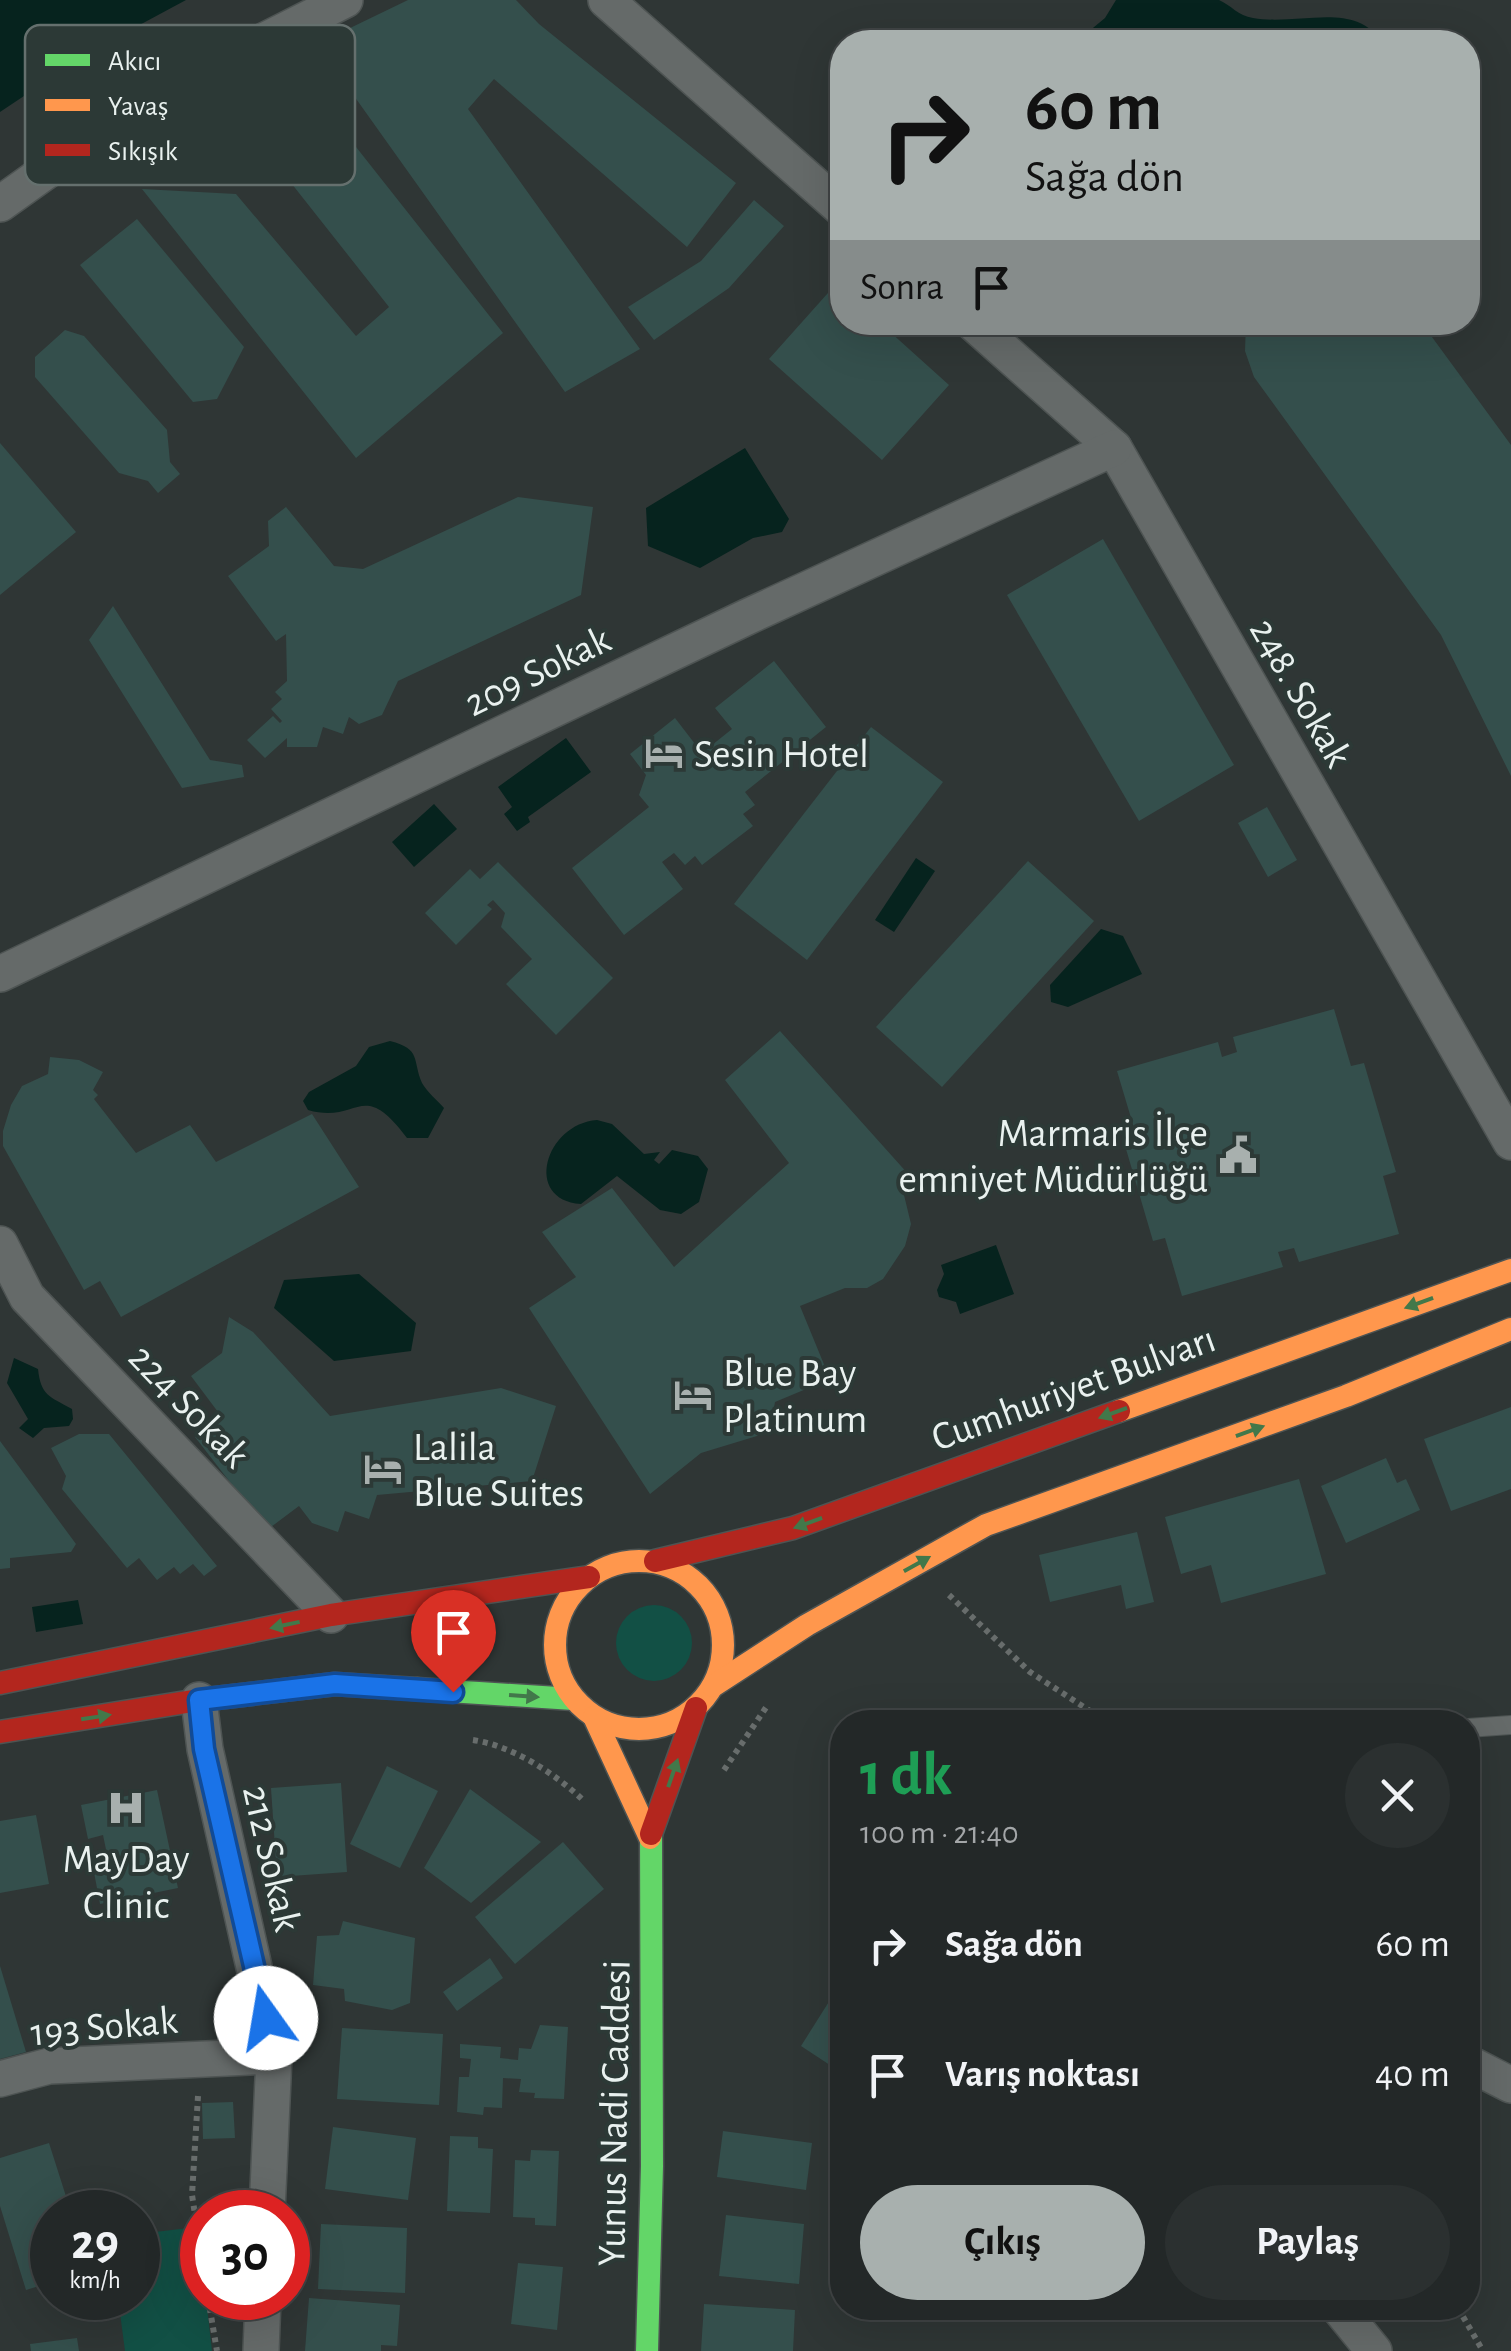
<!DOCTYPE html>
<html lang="tr">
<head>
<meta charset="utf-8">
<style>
  :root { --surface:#232828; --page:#2b3030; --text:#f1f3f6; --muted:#a3a6a8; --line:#404445; --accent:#a8b0ae }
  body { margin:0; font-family:"Alegreya Sans",sans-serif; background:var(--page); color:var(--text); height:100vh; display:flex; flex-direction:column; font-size:38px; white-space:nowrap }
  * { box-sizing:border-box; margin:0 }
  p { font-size:32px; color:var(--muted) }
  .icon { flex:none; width:55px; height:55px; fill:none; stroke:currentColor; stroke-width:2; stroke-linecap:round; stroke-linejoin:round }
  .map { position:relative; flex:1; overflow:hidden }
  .details { position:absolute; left:830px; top:1710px; width:650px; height:610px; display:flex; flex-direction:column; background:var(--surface); border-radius:40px; box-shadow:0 10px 40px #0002,0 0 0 2px var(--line) }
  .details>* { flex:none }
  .guide { position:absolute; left:830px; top:30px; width:650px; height:305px; border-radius:40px; box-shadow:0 10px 40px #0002,0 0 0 2px var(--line); background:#a8b0ae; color:#111; overflow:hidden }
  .speed { position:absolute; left:30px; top:2190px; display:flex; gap:20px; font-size:50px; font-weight:700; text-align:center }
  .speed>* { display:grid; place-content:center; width:130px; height:130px; border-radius:50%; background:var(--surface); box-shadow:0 10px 40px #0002,0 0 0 2px var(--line); line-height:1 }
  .speed small { font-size:25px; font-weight:400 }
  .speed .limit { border:15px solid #d22; background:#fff; color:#111 }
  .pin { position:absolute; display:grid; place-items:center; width:85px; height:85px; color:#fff; margin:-102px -42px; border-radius:50% 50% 50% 0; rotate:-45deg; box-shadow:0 0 10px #0007 }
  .pin .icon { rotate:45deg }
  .me { position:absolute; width:110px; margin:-55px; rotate:347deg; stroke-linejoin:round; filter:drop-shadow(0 0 8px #0008) }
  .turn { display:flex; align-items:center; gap:35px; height:210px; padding:0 30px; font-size:45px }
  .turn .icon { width:130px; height:130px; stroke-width:2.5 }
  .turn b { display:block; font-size:70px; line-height:85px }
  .then { display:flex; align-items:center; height:95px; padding:0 30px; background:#0003; gap:20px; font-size:38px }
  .round { display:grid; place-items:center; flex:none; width:105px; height:105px; border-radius:52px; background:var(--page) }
  .headline { display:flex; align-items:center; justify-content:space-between; height:170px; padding:0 30px }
  h1 { font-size:60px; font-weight:700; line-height:75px; color:#1e9e55 }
  .button { display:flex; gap:20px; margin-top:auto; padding:20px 30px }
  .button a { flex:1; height:115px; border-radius:60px; background:var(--accent); color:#111; font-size:40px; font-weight:700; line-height:115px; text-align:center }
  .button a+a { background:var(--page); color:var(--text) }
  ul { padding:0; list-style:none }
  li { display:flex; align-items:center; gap:30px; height:130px; padding:0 30px }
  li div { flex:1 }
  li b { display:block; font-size:38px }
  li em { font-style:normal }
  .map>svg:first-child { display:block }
</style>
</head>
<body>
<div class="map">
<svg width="1511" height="2351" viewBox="0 0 1511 2351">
  <rect width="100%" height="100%" fill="#2f3635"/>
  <g fill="#125045">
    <circle cx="654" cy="1643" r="38"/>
    <path d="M 197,2227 L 202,2298 L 206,2298 L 212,2351 L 125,2351 L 118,2298 L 138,2298 L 138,2234 Z"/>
  </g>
  <g fill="#06231e">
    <path d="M 0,0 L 186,0 L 93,50 L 0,112 Z"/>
    <path d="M 1116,0 C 1136,0 1204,0 1219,0 C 1231,5 1238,16 1253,18 C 1299,26 1356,0 1381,42 L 1076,42 L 1105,18 Z"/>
    <path d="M 745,448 L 789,519 L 782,532 L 753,538 L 700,568 L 648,546 L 646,508 Z"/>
    <path d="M 566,738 L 591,772 L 528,817 L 530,822 L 517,831 L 504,814 L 512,807 L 498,787 Z"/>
    <path d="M 434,804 L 457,829 L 414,867 L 392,842 Z"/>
    <path d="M 916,858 L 935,871 L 894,932 L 875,920 Z"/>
    <path d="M 1101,929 L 1123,936 L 1142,974 L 1068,1007 L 1051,1002 L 1050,985 Z"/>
    <path d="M 390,1041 C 422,1049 412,1060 422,1083 C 427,1092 437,1100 444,1108 L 428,1138 L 407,1138 C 361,1076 359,1125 308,1110 L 303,1101 L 309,1092 L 356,1066 L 369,1047 Z"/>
    <path d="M 597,1120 L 612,1124 L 644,1154 L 660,1152 L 654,1160 L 659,1164 L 672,1150 L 698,1156 L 708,1169 L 699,1202 L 681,1214 L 660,1210 L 617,1176 L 581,1204 C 523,1200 545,1124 597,1120 Z"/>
    <path d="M 996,1245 L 1014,1294 L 960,1314 L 956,1302 L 939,1297 L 937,1290 L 944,1274 L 941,1265 Z"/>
    <path d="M 359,1274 L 416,1323 L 411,1351 L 334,1361 L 274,1308 L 284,1280 Z"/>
    <path d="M 14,1358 L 38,1369 C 41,1396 49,1396 72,1409 L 73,1419 L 69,1426 L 44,1428 L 33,1438 L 19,1428 L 28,1419 L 7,1383 Z"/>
    <path d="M 78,1600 L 83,1624 L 36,1632 L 32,1607 Z"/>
  </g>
  <g fill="#344f4c">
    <path d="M 408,0 L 516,0 L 539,24 L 736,183 L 687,247 L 494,79 L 468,109 L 640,349 L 565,392 L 317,44 Z"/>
    <path d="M 300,76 L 503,333 L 356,458 L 142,189 L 236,194 L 356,336 L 389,307 L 284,174 Z"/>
    <path d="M 754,200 L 784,226 L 729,288 L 654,340 L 628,307 L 701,261 Z"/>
    <path d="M 137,219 L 244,347 L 217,399 L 193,402 L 80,265 Z"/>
    <path d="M 836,284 L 842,290 L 842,322 L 879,322 L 949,385 L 882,460 L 769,359 Z"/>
    <path d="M 1246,322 L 1421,322 L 1511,445 L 1511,776 L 1441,635 L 1254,377 L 1245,351 Z"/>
    <path d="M 65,330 L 84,336 L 167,430 L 170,462 L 180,474 L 158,493 L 148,481 L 119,473 L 35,377 L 35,357 Z"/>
    <path d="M 0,443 L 76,532 L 0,595 Z"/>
    <path d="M 518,497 L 593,507 L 581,595 L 398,681 L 382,715 L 359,724 L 349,717 L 343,734 L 323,727 L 317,747 L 287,747 L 287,738 L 265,758 L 247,740 L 273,716 L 280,723 L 282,721 L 271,709 L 282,699 L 275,692 L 287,681 L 286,634 L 276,641 L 228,576 L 269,546 L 268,521 L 286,507 L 334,566 L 363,569 Z"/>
    <path d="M 1103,539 L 1234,765 L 1139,821 L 1007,595 Z"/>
    <path d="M 113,606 L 210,760 L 242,765 L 244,777 L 182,788 L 89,640 Z"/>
    <path d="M 774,661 L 826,727 L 745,792 L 755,805 L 743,814 L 753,826 L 702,865 L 695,856 L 685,865 L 674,853 L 662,862 L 683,889 L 624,935 L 572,868 L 649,807 L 639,795 L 646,775 L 630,754 L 675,718 L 702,753 L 732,729 L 715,708 Z"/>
    <path d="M 871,727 L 943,782 L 807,960 L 734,904 Z"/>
    <path d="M 1267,807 L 1297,860 L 1268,877 L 1238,823 Z"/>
    <path d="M 1028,861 L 1094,921 L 942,1087 L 876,1027 Z"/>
    <path d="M 498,862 L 613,978 L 556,1035 L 506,984 L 532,959 L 501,927 L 505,913 L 493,900 L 487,905 L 492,909 L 456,945 L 425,913 L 470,869 L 480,879 Z"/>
    <path d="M 1334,1009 L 1351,1066 L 1364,1063 L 1396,1172 L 1383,1176 L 1399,1234 L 1299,1262 L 1294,1248 L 1278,1252 L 1283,1267 L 1182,1296 L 1165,1238 L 1153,1241 L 1121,1132 L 1134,1128 L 1117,1071 L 1218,1042 L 1222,1057 L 1237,1052 L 1233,1037 Z"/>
    <path d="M 780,1031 L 918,1185 L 904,1195 L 911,1224 L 905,1246 L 883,1279 L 867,1288 L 845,1288 L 800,1306 L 830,1379 L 775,1402 L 771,1425 L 757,1436 L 701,1453 L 650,1494 L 529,1308 L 576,1277 L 542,1232 L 612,1188 L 674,1267 L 789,1163 L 725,1080 Z"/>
    <path d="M 50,1057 L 79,1060 L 103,1072 L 93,1090 L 98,1095 L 94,1099 L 136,1153 L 190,1125 L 216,1162 L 312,1114 L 359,1187 L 121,1317 L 100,1281 L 84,1290 L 3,1146 L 3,1131 L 11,1105 L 22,1086 L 48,1074 Z"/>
    <path d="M 229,1317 L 253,1332 L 330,1416 L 501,1388 L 556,1406 L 532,1481 L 377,1495 L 369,1519 L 345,1511 L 338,1532 L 312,1523 L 299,1506 L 267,1530 L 195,1437 L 221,1416 L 191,1376 L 222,1353 Z"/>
    <path d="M 1511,1407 L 1511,1489 L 1451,1511 L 1424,1439 Z"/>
    <path d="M 79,1434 L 109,1434 L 217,1566 L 204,1576 L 193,1564 L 180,1574 L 174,1567 L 157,1580 L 139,1558 L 127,1568 L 62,1489 L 66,1476 L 51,1448 Z"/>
    <path d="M 0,1441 L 76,1544 L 71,1552 L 10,1558 L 10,1568 L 0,1569 Z"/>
    <path d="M 1386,1458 L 1397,1483 L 1406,1479 L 1420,1510 L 1346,1543 L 1321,1486 Z"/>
    <path d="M 1299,1479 L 1326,1574 L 1221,1603 L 1211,1565 L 1181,1574 L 1165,1517 Z"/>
    <path d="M 1137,1532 L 1154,1602 L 1126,1609 L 1121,1585 L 1050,1602 L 1039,1555 Z"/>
    <path d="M 387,1766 L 438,1791 L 400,1868 L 350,1844 Z"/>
    <path d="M 341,1783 L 347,1872 L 277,1877 L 271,1788 Z"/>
    <path d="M 470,1789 L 541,1842 L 471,1903 L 424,1868 Z"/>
    <path d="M 157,1790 L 178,1888 L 100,1904 L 93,1867 L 109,1864 L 103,1835 L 88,1839 L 81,1805 Z"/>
    <path d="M 36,1815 L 49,1884 L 0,1893 L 0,1821 Z"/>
    <path d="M 563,1842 L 604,1889 L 515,1964 L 475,1917 Z"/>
    <path d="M 343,1921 L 415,1938 L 410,2003 L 392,2010 L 345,2001 L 344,1989 L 313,1985 L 317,1936 L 339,1935 Z"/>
    <path d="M 490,1958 L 503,1978 L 457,2011 L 443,1992 Z"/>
    <path d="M 0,1966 L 26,2052 L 0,2059 Z"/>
    <path d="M 842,1981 L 842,2073 L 801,2046 Z"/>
    <path d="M 540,2025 L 568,2027 L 564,2099 L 534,2098 L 535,2093 L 519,2092 L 521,2079 L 503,2078 L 502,2108 L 484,2107 L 483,2115 L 457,2112 L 459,2077 L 469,2077 L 471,2059 L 460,2058 L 460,2044 L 501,2047 L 500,2058 L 518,2060 L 519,2048 L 531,2049 Z"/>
    <path d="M 342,2028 L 443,2034 L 439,2105 L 337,2099 Z"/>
    <path d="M 233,2102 L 235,2138 L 203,2139 L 202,2103 Z"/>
    <path d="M 333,2127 L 416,2138 L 408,2200 L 325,2189 Z"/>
    <path d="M 723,2131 L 812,2143 L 806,2190 L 717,2177 Z"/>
    <path d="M 450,2136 L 478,2137 L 478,2148 L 493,2149 L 490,2213 L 447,2211 Z"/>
    <path d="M 49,2143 L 71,2212 L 52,2212 L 52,2282 L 26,2290 L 0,2206 L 0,2158 Z"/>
    <path d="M 531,2150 L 559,2151 L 556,2226 L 535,2225 L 535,2218 L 513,2217 L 515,2160 L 530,2161 Z"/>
    <path d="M 726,2215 L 804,2224 L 799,2284 L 719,2276 Z"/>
    <path d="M 321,2224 L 407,2228 L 405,2293 L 318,2289 Z"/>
    <path d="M 518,2263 L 563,2267 L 557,2330 L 511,2324 Z"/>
    <path d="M 309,2298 L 400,2305 L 397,2346 L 381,2345 L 381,2351 L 305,2351 Z"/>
    <path d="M 704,2304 L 795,2310 L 793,2351 L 701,2351 Z"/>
    <path d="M 77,2338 L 79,2351 L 31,2351 L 30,2344 Z"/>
  </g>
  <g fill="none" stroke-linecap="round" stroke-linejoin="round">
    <g stroke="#4e5453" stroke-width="20">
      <path id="lane" d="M 1468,1728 L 1511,1725"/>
    </g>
    <g stroke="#4e5453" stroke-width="38">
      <g id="street">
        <path d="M 606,0 L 842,209"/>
        <path d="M 0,204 L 143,102 L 345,0"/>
        <path d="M 972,322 L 1114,448 L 1511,1142"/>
        <path d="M 0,974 L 747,617 L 1114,448"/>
        <path d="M 0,1244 L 27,1297 L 331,1615"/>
        <path d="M 199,1700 L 205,1749 L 274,2056 L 267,2212"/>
        <path d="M 1468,2063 L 1511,2085"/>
        <path d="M 0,2079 L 49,2066 L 274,2056"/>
        <path d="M 1339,2308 L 1374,2351"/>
        <path d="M 261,2351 L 263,2298"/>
      </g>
    </g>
    <g stroke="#4e5453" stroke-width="25">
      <g id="fast">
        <path d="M 417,1689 L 573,1699"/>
        <path d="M 647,2351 L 652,2166 L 651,1834"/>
      </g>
    </g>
    <g stroke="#4e5453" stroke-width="25">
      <g id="slow">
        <path d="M 1119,1411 L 1511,1270"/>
        <circle cx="639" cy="1645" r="84"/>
        <path d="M 713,1686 L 807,1625 L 986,1525 L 1346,1396 L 1511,1329"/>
        <path d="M 594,1717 L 650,1838"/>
      </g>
    </g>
    <g stroke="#4e5453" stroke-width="25">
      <g id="jam">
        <path d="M 655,1561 L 793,1528 L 1119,1411"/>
        <path d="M 0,1683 L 331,1615 L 589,1577"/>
        <path d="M 0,1732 L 199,1700 L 335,1684 L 417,1689"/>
        <path d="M 651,1834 L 696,1708"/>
      </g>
    </g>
    <g stroke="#686d6c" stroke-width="6" stroke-dasharray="5 5" stroke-linecap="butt">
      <path d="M 949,1595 L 1030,1672 L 1107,1722"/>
      <path d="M 473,1740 C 513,1746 554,1773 583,1800"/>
      <path d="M 724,1770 L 767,1706"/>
      <path d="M 198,2096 L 192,2195 L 202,2260"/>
      <path d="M 208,2298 L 217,2351"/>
      <path d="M 1458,2308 L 1483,2351"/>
    </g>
    <use href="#lane" stroke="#656a69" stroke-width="18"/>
    <use href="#street" stroke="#656a69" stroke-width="35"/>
    <use href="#fast" stroke="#63d668" stroke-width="22"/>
    <use href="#slow" stroke="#ff974d" stroke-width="22"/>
    <use href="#jam" stroke="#b3261e" stroke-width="22"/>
  </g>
  <defs><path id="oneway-solid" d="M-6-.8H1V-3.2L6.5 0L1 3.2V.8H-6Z" transform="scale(2.5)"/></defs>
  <g fill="#42784a">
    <use href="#oneway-solid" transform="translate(1419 1303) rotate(160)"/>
    <use href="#oneway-solid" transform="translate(1113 1413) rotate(160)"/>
    <use href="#oneway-solid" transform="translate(1250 1431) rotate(-20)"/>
    <use href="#oneway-solid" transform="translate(808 1523) rotate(160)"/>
    <use href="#oneway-solid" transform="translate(917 1564) rotate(-29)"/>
    <use href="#oneway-solid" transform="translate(285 1625) rotate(168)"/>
    <use href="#oneway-solid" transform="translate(524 1696) rotate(4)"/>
    <use href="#oneway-solid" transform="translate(96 1717) rotate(-9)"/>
    <use href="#oneway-solid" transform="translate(673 1773) rotate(-71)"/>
  </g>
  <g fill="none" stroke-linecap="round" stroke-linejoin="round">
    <g stroke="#114b97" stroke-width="25">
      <path id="route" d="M 266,2018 L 204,1749 L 199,1700 L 335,1684 L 453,1692"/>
    </g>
    <use href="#route" stroke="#1a73e8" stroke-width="18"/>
  </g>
  <defs>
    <g id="hotel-bare" transform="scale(3)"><path d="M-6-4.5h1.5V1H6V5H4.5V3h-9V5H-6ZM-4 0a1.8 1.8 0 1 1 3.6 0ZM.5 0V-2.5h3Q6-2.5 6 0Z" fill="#a8b0ae" stroke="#2c3936" stroke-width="2.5" paint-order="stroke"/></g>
    <g id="civic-bare" transform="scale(3)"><path d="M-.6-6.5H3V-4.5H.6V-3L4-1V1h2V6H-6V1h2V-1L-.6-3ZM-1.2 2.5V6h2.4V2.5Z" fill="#a8b0ae" stroke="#2c3936" stroke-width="2.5" paint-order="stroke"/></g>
    <g id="hospital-bare" transform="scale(3)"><path d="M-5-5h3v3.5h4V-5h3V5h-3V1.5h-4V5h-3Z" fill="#a8b0ae" stroke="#2c3936" stroke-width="2.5" paint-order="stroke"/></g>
  </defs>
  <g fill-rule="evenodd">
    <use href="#hotel-bare" x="664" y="753"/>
    <use href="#civic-bare" x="1238" y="1155"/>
    <use href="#hotel-bare" x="693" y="1395"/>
    <use href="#hotel-bare" x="383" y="1469"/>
    <use href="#hospital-bare" x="126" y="1808"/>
  </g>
  <g text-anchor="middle" stroke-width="8" stroke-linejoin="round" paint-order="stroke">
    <g font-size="40" fill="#e9f1ef" stroke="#2c3936">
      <text transform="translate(537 670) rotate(-26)" y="14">209 Sokak</text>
      <text transform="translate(1302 692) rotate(60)" y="14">248. Sokak</text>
      <text transform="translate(1073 1387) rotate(-20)" y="14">Cumhuriyet Bulvarı</text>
      <text transform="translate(190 1405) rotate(46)" y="14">224 Sokak</text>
      <text transform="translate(273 1858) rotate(77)" y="14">212 Sokak</text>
      <text transform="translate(104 2025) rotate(-5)" y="14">193 Sokak</text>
      <text transform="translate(613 2113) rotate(-89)" y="14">Yunus Nadi Caddesi</text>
    </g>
    <g font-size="40" fill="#e9f1ef" stroke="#2c3936" text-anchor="start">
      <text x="694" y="767">Sesin Hotel</text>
      <text x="1208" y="1146" text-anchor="end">Marmaris İlçe<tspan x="1208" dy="46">emniyet Müdürlüğü</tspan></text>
      <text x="723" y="1386">Blue Bay<tspan x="723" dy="46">Platinum</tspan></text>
      <text x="413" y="1460">Lalila<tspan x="413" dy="46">Blue Suites</tspan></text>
      <text x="126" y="1872" text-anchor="middle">MayDay<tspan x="126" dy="46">Clinic</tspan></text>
    </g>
  </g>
  <rect x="25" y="25" width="330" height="160" rx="15" fill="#2c3936" stroke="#65706e" stroke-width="2.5"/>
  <rect x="45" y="54" width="45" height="12" fill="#63d668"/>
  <rect x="45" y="99" width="45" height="12" fill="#ff974d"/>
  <rect x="45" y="144" width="45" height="12" fill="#b3261e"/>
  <g font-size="28" fill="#e9f1ef">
    <text x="108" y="70">Akıcı</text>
    <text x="108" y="115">Yavaş</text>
    <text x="108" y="160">Sıkışık</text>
  </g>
</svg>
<div class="speed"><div>29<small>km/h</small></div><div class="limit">30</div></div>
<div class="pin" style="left:453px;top:1692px;background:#d93025"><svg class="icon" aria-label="arrive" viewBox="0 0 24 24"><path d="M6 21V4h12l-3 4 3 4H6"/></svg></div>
<svg class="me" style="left:266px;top:2018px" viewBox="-20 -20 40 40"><circle r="19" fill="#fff"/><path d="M0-13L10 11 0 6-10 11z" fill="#1a73e8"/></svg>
<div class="guide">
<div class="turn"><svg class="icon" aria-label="right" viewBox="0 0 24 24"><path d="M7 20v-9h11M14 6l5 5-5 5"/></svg><div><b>60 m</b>Sağa dön</div></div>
<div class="then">Sonra<svg class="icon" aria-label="arrive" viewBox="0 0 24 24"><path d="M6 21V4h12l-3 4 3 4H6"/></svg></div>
</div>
<section class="details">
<div class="headline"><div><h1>1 dk</h1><p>100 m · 21:40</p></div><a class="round"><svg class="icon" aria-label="close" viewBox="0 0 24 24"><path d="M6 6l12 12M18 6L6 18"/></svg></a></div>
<ul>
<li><svg class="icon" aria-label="right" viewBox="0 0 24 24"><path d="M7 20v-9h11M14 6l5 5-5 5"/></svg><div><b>Sağa dön</b></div><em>60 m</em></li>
<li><svg class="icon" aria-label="arrive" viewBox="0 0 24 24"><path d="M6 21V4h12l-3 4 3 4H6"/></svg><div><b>Varış noktası</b></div><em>40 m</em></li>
</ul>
<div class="button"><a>Çıkış</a><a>Paylaş</a></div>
</section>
</div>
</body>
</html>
